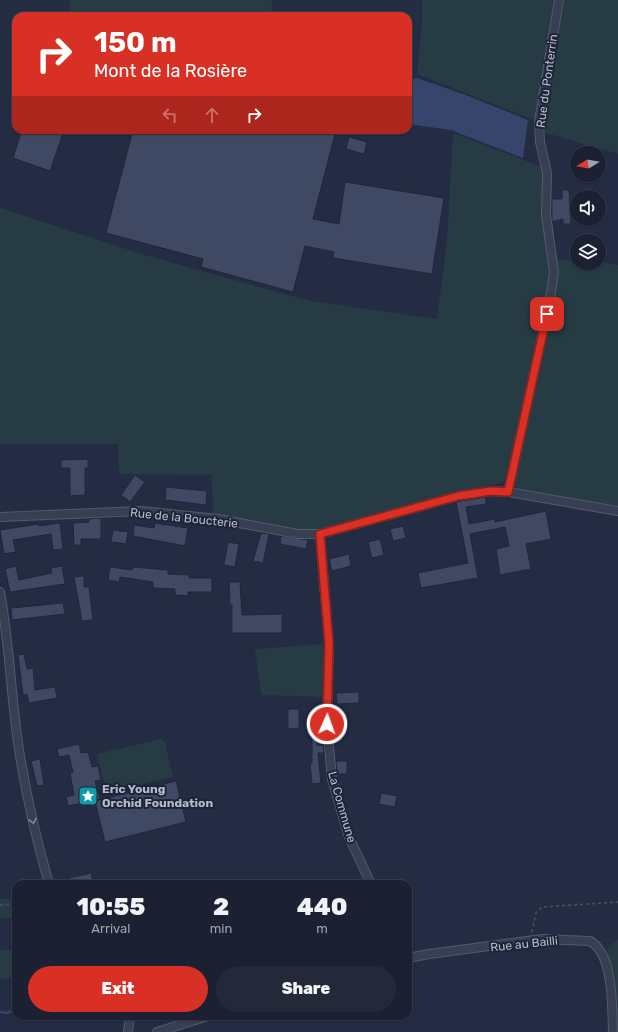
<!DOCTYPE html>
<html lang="en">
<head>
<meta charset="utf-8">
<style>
  :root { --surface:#1b2132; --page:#24293a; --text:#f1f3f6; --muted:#a0a3ac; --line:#393e4d; --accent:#d93025 }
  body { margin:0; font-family:Rubik,sans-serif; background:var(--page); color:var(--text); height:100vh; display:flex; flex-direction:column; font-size:15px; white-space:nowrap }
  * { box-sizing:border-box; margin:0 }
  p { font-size:13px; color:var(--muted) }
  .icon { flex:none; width:22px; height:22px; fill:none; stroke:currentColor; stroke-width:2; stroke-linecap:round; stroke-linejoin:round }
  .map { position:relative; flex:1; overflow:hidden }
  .side { position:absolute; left:12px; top:880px; width:400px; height:140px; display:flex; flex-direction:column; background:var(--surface); border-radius:12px; box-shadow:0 1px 3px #0004,0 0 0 1px var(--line) }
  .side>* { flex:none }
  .hud { position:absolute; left:12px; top:12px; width:400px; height:122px; border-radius:12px; box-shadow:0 1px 3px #0004,0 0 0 1px var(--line); background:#d93025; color:#fff; overflow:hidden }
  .needle { width:26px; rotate:259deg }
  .controls { position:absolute; left:570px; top:146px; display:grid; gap:8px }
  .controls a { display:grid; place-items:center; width:36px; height:36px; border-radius:50%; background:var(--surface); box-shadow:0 1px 3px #0004,0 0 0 1px var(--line); font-size:20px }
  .pin { position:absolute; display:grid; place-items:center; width:34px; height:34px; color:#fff; margin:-17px; border-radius:8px; box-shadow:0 2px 6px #0006 }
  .me { position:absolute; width:44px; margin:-22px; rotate:2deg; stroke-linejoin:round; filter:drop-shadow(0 0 3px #0008) }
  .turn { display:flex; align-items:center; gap:14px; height:84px; padding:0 16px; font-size:18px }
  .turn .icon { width:52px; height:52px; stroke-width:2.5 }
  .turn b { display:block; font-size:28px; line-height:34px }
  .lanes { display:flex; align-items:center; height:38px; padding:0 16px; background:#0003; justify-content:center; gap:20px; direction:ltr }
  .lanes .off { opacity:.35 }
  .eta { display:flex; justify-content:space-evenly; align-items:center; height:68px; text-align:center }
  .eta b { font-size:24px; font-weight:800; line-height:28px }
  .primary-button { display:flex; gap:8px; margin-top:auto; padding:8px 16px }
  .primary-button a { flex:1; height:46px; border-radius:24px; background:var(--accent); color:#fff; font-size:16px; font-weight:800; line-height:46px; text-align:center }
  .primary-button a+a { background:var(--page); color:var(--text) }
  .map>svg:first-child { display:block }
</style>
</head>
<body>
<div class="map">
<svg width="618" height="1032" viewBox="0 0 618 1032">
  <rect width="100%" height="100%" fill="#242c43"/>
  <g fill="#263b44">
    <path d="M 69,0 L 272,0 L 271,16 L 72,16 Z"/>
    <path d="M 422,0 L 555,0 L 534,120 L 417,74 L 422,21 Z"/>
    <path d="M 564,0 L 618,0 L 618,154 L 543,132 Z"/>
    <path d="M 453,133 L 542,167 L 543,215 L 550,275 L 542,330 L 507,478 L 502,483 L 445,495 L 338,526 L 313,530 L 290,529 L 213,515 L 212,475 L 119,474 L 118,444 L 0,444 L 0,208 L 145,255 L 310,301 L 437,319 L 447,241 Z"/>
    <path d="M 557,259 L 577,261 L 577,263 L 599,262 L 618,265 L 618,506 L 519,490 L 514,484 L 557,292 Z"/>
    <path d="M 324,644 L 323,697 L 261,695 L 255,649 Z"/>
    <path d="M 161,739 L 165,742 L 173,777 L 102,793 L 100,784 L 104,782 L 97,754 Z"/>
    <rect x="0" y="899" width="16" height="19"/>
    <path d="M 618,939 L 618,1032 L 616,1032 L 614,991 L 607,949 Z"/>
    <path d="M 0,950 L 16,950 L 16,977 L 0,980 Z"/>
  </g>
  <path fill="#37446b" d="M 417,78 L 463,94 L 528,120 L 523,158 L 451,130 L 408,124 L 408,80 Z"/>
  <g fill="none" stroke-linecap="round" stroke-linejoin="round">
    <path stroke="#37446b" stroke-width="2.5" d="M 0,1012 L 7,1013 L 16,1009"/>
  </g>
  <g fill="#404963" stroke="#20263a">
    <path d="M 22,130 L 64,130 L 50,171 L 13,158 Z"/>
    <path d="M 133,130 L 336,130 L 313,219 L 339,224 L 345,182 L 444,198 L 432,274 L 333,258 L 334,252 L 305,246 L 293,292 L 201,267 L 203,259 L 106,233 Z"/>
    <path d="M 349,137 L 367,142 L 364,154 L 346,149 Z"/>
    <path d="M 562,190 L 569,190 L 571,224 L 563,224 L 563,219 L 552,222 L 552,199 L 562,199 Z"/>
    <path d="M 88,459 L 88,468 L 85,468 L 85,495 L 70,496 L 70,468 L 61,468 L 61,460 Z"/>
    <path d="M 135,475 L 145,482 L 130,502 L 121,495 Z"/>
    <path d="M 166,487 L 207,491 L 206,505 L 165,500 Z"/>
    <path d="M 486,497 L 486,504 L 466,507 L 469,524 L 495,519 L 495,522 L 546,511 L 551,539 L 526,544 L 531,569 L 500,575 L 496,549 L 509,546 L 505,527 L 470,534 L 478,578 L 421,588 L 418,573 L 468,563 L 456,502 Z"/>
    <path d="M 101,518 L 101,539 L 81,539 L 81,545 L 74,545 L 73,523 L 89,522 L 89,519 Z"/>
    <path d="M 60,523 L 63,549 L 53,550 L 51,534 L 13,540 L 16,552 L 4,554 L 0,530 L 39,524 L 39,526 Z"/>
    <path d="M 155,523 L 188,528 L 185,546 L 133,536 L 134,525 L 154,528 Z"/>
    <path d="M 403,526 L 406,538 L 393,541 L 390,529 Z"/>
    <path d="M 113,530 L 128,532 L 126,544 L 111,542 Z"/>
    <path d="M 261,533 L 269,534 L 263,563 L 253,561 Z"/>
    <path d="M 281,536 L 308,540 L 306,549 L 280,544 Z"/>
    <path d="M 380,539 L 384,555 L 372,558 L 368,542 Z"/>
    <path d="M 228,542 L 239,544 L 235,567 L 224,565 Z"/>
    <path d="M 349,554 L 351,566 L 332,571 L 329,559 Z"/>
    <path d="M 16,566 L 19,580 L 52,573 L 51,568 L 62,566 L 65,584 L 10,592 L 5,569 Z"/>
    <path d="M 110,567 L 132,570 L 133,567 L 168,570 L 168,574 L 189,575 L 189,578 L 212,578 L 212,592 L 188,592 L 188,596 L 175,595 L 175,589 L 153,588 L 153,582 L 120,577 L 119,582 L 108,580 Z"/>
    <path d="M 84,576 L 84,587 L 89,587 L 93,620 L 82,621 L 74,577 Z"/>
    <path d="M 229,582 L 240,582 L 242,615 L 282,614 L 282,633 L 232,633 L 232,605 L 230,605 Z"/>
    <path d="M 63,603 L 65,614 L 12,620 L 11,608 Z"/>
    <path d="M 24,654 L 27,669 L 33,668 L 35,690 L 55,687 L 57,698 L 29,703 L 27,694 L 23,695 L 18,655 Z"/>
    <path d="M 359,692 L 359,703 L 337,704 L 336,693 Z"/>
    <path d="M 288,709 L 299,709 L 299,728 L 288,729 Z"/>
    <path d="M 312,737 L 317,737 L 317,745 L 323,745 L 324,753 L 318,753 L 321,783 L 312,784 L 310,763 L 312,763 Z"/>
    <path d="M 79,744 L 81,753 L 88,752 L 92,767 L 98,766 L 101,780 L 95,781 L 100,799 L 68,806 L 66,797 L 74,795 L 70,773 L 73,772 L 69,755 L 59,757 L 57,749 Z"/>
    <path d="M 40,759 L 44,785 L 37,786 L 31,761 Z"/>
    <path d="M 336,761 L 347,761 L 347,774 L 337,774 Z"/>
    <path d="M 176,781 L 186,822 L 105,842 L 95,801 Z"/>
    <path d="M 381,793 L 397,796 L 395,807 L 379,804 Z"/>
    <path d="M 91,873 L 94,884 L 71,884 L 69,878 Z"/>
  </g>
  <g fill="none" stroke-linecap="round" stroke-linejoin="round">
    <g stroke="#545a6d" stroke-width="10">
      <g id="street">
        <path d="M 508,492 L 550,300 L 554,272 L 546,215 L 547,173 L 540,142 L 539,121 L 559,0"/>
        <path d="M 0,517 L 141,511 L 218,519 L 298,534 L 320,534 L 458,496 L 491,491 L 508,492 L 618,511"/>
        <path d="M 320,534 L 329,644 L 327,724 L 332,779 L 349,837 L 371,884"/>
        <path d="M 0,592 C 10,646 11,701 20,756 C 27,799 37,842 49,884"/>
        <path d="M 408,958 L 429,954 L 542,939 L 590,941 C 614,954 612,1008 613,1032"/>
        <path d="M 128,1032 L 130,1016"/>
        <path d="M 157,1032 L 208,1016"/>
      </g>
    </g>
    <g stroke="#42575d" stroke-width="1.5" stroke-dasharray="3 3" stroke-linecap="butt">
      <path d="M 0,905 L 16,904"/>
      <path d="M 532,932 L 536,913 L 542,907 L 618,902"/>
    </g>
    <use href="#street" stroke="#393f52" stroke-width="8"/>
  </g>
  <defs><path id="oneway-chevron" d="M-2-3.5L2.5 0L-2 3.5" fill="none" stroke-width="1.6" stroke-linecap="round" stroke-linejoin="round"/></defs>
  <use stroke="#7e8395" href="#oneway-chevron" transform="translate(33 821) rotate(78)"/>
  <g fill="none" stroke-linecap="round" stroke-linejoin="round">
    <g stroke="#8d1f18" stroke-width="10">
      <path id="route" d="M 327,724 L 329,644 L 320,534 L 458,496 L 491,491 L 508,492 L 547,314"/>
    </g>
    <use href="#route" stroke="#d93025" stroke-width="7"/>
  </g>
  <defs>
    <g id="sight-square" transform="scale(1)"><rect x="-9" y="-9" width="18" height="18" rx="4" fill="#0f9aa8" stroke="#1d2438"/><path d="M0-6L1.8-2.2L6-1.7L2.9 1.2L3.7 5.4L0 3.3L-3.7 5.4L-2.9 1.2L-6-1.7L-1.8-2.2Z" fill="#fff"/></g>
  </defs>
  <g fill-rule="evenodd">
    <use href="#sight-square" x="88" y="796"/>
  </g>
  <g text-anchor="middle" stroke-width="4" stroke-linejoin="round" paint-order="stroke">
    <g font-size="12" fill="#b6bbcc" stroke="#1d2438">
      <text transform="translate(547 81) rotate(-82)" y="4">Rue du Ponterrin</text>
      <text transform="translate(184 518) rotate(6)" y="4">Rue de la Boucterie</text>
      <text transform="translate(342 807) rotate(74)" y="4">La Commune</text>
      <text transform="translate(524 944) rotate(-6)" y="4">Rue au Bailli</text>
    </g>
    <g font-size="12" font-weight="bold" fill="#b6bbcc" stroke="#1d2438" text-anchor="start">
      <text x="102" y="793">Eric Young<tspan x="102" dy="14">Orchid Foundation</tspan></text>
    </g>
  </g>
</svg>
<div class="controls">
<a><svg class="needle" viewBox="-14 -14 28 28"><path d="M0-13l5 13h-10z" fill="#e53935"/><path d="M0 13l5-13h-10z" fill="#a0a3ac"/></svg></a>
<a><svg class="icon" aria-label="sound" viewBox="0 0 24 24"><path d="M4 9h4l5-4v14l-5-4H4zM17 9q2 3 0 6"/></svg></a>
<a><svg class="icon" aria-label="layers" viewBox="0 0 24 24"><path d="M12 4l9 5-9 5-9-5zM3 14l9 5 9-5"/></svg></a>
</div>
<div class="pin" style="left:547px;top:314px;background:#d93025"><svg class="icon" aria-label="arrive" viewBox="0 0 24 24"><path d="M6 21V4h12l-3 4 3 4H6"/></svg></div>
<svg class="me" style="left:327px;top:724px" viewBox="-20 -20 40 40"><circle r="17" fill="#d93025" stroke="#fff" stroke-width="3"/><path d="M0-11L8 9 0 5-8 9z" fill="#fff"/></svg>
<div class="hud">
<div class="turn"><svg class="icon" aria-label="right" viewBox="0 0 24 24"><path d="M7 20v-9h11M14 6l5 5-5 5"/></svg><div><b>150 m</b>Mont de la Rosière</div></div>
<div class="lanes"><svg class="icon off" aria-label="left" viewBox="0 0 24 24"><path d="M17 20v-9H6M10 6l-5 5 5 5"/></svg><svg class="icon off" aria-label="ahead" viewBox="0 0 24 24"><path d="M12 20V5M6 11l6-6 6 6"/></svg><svg class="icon" aria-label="right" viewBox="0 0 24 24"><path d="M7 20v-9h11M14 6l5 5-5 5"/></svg></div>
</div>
<section class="side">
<div class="eta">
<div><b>10:55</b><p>Arrival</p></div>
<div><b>2</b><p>min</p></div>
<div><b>440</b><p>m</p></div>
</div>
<div class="primary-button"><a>Exit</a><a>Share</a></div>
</section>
</div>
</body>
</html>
